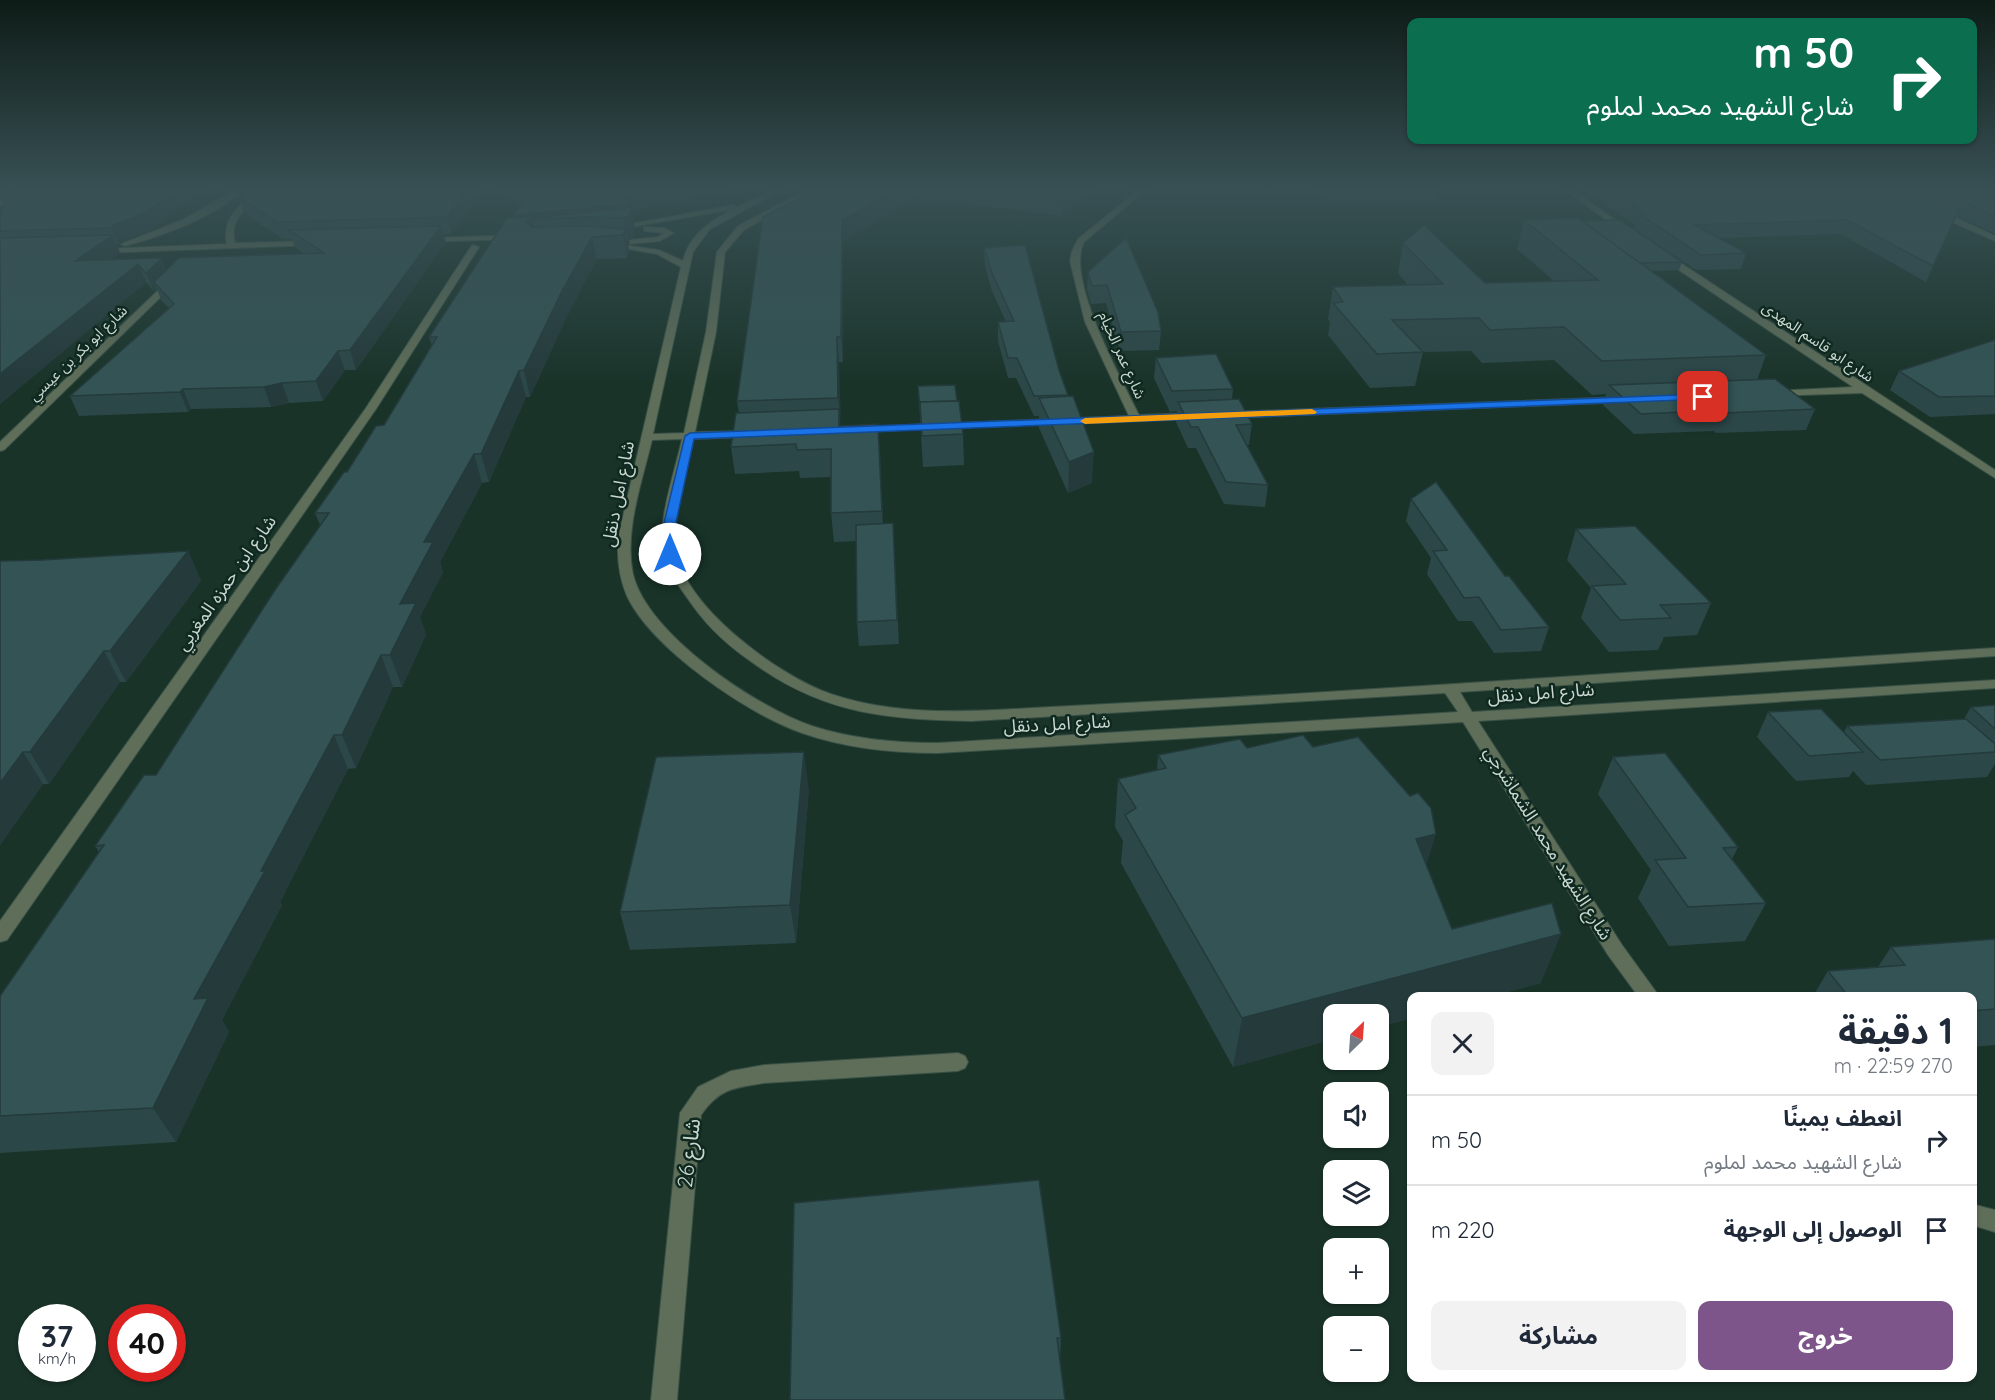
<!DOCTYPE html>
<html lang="ar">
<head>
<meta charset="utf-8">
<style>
  :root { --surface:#fff; --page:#f2f2f3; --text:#1f2937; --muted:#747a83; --line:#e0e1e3; --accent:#7e558b }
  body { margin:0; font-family:Quicksand,"Noto Sans Arabic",sans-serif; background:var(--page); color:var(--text); direction:rtl; height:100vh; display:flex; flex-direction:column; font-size:22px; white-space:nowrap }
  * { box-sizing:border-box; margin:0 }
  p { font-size:20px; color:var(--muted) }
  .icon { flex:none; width:33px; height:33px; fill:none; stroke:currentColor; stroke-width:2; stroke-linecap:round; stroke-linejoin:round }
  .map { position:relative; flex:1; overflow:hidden; direction:ltr }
  .panel { position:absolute; left:1407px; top:992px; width:570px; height:390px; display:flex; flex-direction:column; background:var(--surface); border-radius:12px; box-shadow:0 2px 4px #0004; direction:rtl }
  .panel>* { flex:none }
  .hud { position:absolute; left:1407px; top:18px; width:570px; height:126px; border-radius:12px; box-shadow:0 2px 4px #0004; direction:rtl; background:#0b6e4f; color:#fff; overflow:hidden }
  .needle { width:39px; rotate:25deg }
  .tools { position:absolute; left:1323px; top:1004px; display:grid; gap:12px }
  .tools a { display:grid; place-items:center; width:66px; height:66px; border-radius:12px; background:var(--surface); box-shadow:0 2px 4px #0004; font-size:30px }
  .speed { position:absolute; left:18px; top:1304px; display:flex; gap:12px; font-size:30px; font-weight:700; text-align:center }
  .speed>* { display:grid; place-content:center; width:78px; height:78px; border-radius:50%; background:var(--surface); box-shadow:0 2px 4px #0004; line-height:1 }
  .speed small { font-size:15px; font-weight:400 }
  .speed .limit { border:9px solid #d22; background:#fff; color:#111 }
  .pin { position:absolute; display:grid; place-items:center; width:51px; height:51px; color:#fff; margin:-26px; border-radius:12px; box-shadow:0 3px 9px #0006 }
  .me { position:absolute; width:66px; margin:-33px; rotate:0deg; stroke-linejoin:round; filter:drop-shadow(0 0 4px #0008) }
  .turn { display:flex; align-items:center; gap:21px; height:126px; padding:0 24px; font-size:27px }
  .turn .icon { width:78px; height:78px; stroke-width:2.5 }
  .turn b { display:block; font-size:42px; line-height:51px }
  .round { display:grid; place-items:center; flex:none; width:63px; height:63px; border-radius:12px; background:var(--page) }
  .headline { display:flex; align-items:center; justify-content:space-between; height:102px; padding:0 24px }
  h1 { font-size:36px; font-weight:700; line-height:45px }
  .button { display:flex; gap:12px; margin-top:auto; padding:12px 24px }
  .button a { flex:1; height:69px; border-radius:12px; background:var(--accent); color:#fff; font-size:24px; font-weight:700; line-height:69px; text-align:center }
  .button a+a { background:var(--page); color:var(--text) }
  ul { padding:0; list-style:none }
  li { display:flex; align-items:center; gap:18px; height:90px; padding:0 24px; border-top:2px solid var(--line) }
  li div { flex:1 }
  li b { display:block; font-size:22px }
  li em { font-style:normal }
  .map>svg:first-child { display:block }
</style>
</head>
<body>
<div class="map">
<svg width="1995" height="1400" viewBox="0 0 1995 1400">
  <rect width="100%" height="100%" fill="#193329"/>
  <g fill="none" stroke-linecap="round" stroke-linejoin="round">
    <g stroke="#395147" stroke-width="2">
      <g id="minor">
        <path d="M 30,190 L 41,190 L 0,206 L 0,201 Z"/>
        <path d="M 235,190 L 244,190 C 212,218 166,235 125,246 L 121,244 L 182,220 Z"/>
        <path d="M 258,190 L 266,190 C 250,206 228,217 235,243 L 315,241 L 318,241 L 318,245 L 99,253 L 95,251 L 99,249 L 227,244 C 221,219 240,204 258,190 Z"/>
        <path d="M 773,190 L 782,190 L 710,229 L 693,252 L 653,434 L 684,433 L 706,332 L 717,252 L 738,226 L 806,190 L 815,190 L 744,230 L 725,252 L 716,332 L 695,432 L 751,431 L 756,434 L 751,437 L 693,439 C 686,474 672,514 676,550 C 683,606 780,677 831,694 C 895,716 965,712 1032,708 C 1082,705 1133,703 1183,700 C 1454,686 1724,665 1995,648 L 1995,656 L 1460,692 L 1472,712 L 1995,680 L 1995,688 L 1478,721 L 1622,945 L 1659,996 L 1638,996 L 1608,955 L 1463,722 L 938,753 C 892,753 845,748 802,733 C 749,715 651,648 627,596 C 619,578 617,558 618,538 L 681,267 L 657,254 L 605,245 L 609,243 L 659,250 L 683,261 C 692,221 740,207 773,190 ZM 682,439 C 675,472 656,523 664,555 C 669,575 682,590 693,606 C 711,631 731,648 756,665 C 827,715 888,719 972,721 L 1445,693 L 1458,712 L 938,743 C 895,743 852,739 812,726 C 756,707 647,634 633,574 C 624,531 642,482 652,440 Z"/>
        <path d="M 1138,190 L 1146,190 L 1084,242 C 1065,279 1122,379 1139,415 L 1195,413 L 1199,414 L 1199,418 L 855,432 L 855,428 L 859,427 L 1129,416 L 1085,322 L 1070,261 L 1072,251 L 1078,239 Z"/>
        <path d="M 1565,190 L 1573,190 L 1631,231 L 1624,233 Z"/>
        <path d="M 732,205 L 735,205 L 735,209 L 614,230 L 610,228 Z"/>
        <path d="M 1932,209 L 1938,209 L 1995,236 L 1995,241 L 1932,213 Z"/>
        <path d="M 644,227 L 664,228 L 674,233 L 660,241 L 630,244 L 630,240 L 658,237 L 664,233 L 644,231 Z"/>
        <path d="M 515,235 L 519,237 L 518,239 L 425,242 L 421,240 L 425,238 Z"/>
        <path d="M 472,245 L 479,247 L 376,409 L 7,940 L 0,942 L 0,921 L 366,408 Z"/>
        <path d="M 1661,254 L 1667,254 L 1995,470 L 1995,478 L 1862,393 L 1769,396 L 1769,392 L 1773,391 L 1853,387 L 1661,258 Z"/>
        <path d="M 170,279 L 177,281 L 4,450 L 0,451 L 0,442 Z"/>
        <path d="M 1624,397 L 1629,400 L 1628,402 L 1228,418 L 1223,415 L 1228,412 Z"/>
        <path d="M 958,1053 L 965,1056 L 968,1062 L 965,1068 L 958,1071 L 764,1083 C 734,1088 720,1088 701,1115 L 677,1400 L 651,1400 L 680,1113 L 698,1087 L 731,1071 L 764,1065 Z"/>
        <path d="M 1972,1204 L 1995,1210 L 1995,1232 L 1972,1225 Z"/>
      </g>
    </g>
    <g stroke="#395147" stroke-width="2">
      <path id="major" d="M 0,190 L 6,190 L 0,194 Z"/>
    </g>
    <use href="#minor" fill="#5f6e59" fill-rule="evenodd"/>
    <use href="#major" fill="#90af82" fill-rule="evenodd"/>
  </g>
  <g fill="#2c4748">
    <path d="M 482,190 L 452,234 L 443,234 L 446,242 L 356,370 L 345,370 L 323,401 L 289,403 L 271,407 L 191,409 L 188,412 L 79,416 L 70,396 L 169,308 L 161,300 L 157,289 L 154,291 L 146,282 L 0,404 L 0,219 L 151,230 L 120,242 L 119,245 L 117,245 L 120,253 L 110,260 L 167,270 L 304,254 L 295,247 L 292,239 L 283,239 L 244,213 L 239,197 Z"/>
    <path d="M 499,190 L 727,190 L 632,211 L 635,229 L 633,237 L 627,241 L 629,251 L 627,258 L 597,259 L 567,316 L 530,397 L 526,397 L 489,482 L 482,483 L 440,562 L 443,572 L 420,617 L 426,635 L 402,687 L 393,687 L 356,768 L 348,769 L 280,902 L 282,905 L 222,1020 L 229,1032 L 176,1142 L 0,1153 L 0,996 L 99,852 L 95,846 L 156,775 L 320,525 L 315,513 L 384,425 L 432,346 L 429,337 L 515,218 L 521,205 Z"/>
    <path d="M 815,190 L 1095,190 L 1062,216 L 917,198 L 843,242 L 843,362 L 839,362 L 840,426 L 878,424 L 883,524 L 893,523 L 899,644 L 859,646 L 857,622 L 856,541 L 834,542 L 831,513 L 831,477 L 800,478 L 799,471 L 735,474 L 731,447 L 739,413 L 737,401 Z"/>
    <path d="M 1318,190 L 1438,190 L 1436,202 L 1329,201 Z"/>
    <path d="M 1583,190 L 1995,190 L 1995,234 L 1956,215 L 1926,282 L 1841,234 L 1719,238 L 1746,253 L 1741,269 L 1696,270 L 1634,229 L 1635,224 Z"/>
    <path d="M 1524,220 L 1582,221 L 1682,262 L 1679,270 L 1652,271 L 1766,355 L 1757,380 L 1815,409 L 1806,430 L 1716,433 L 1714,431 L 1634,434 L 1603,405 L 1606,394 L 1592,395 L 1554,360 L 1482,363 L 1471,351 L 1423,352 L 1415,386 L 1370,388 L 1328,335 L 1330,322 L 1328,319 L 1333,287 L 1408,285 L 1398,273 L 1403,243 L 1485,283 L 1554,281 L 1517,249 Z"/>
    <path d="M 1126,238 L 1161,331 L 1159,350 L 1120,351 L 1106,303 L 1091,304 L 1087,290 L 1088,272 Z"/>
    <path d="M 984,248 L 1059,370 L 1068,395 L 1092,483 L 1068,493 L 1039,428 L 1039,416 L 1034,416 L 1016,378 L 1008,378 L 998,341 L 998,322 L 1006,322 L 992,291 L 985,266 Z"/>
    <path d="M 1995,340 L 1995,414 L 1930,417 L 1890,390 L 1899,371 Z"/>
    <path d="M 1156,358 L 1233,389 L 1232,400 L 1252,424 L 1249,445 L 1247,445 L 1268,485 L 1265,507 L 1224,504 L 1196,448 L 1188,448 L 1176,422 L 1177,411 L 1170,412 L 1154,378 Z"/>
    <path d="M 918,386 L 957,401 L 963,434 L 964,465 L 923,467 Z"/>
    <path d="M 1411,499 L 1505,576 L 1549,627 L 1541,651 L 1494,653 L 1472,621 L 1458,621 L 1427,574 L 1431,558 L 1406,521 Z"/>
    <path d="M 1576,529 L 1711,603 L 1697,635 L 1664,637 L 1658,650 L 1609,652 L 1581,618 L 1591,588 L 1567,560 Z"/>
    <path d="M 188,551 L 201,581 L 126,682 L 120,682 L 49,784 L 43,784 L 0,845 L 0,561 L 42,560 Z"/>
    <path d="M 1995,705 L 1995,764 L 1987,777 L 1866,785 L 1853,771 L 1849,777 L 1796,781 L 1757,737 L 1768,712 L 1844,732 L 1847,726 L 1964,719 L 1971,707 Z"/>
    <path d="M 1313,747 L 1426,865 L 1452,929 L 1541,983 L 1492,996 L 1412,996 L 1412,1018 L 1378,1027 L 1334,1014 L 1334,1039 L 1233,1067 L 1121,863 L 1123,841 L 1115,827 L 1118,779 L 1157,770 L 1158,755 L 1247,748 Z"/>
    <path d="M 1613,757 L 1738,847 L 1732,859 L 1766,903 L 1745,941 L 1669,946 L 1638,898 L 1651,870 L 1598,794 Z"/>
    <path d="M 809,789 L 796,943 L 630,950 L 620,912 Z"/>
    <path d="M 1995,939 L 1995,1045 L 1972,1047 L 1972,996 L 1813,996 L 1828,971 L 1878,967 L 1891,947 Z"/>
    <path d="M 794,1203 L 1061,1338 L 1060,1362 Z"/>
  </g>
  <g fill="#243a3b">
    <path d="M 177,190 L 205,190 L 151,230 L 120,242 L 119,245 L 112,228 L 113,225 Z"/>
    <path d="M 467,190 L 482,190 L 452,234 L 447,217 Z"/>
    <path d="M 651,190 L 727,190 L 632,211 L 635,229 L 633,237 L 628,241 L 624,218 L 589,217 L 532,219 L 537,241 L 518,232 L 514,215 L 624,196 Z"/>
    <path d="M 894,190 L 917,190 L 917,198 L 843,242 L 843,362 L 841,337 L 842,220 Z"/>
    <path d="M 1070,190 L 1095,190 L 1062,216 L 1063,195 Z"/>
    <path d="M 441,226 L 446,242 L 356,370 L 350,350 Z"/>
    <path d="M 625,229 L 629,251 L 627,258 L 623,235 Z"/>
    <path d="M 113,235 L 120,253 L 83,280 L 75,261 Z"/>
    <path d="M 592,237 L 597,259 L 567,316 L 530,397 L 524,370 L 562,291 Z"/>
    <path d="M 162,258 L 169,276 L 154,282 L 157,289 L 154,291 L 146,273 Z"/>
    <path d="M 138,264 L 146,282 L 0,404 L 0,374 Z"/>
    <path d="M 837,337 L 839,362 L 841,424 L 838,398 Z"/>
    <path d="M 338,351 L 345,370 L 323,401 L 316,381 Z"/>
    <path d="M 519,371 L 526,397 L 489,482 L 481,454 Z"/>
    <path d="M 282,383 L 289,403 L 271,407 L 264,387 Z"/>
    <path d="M 183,389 L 191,409 L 188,412 L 180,392 Z"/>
    <path d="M 878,424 L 880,451 L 884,540 L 882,511 Z"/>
    <path d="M 1094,452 L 1092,483 L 1068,493 L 1069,462 Z"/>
    <path d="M 474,454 L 482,483 L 440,562 L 443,572 L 420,617 L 426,635 L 402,687 L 390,655 L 400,604 L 424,542 Z"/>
    <path d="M 188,551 L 201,581 L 126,682 L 110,651 Z"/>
    <path d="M 104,651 L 120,682 L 49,784 L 30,752 Z"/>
    <path d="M 381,655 L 393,687 L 356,768 L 342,735 Z"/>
    <path d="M 334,735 L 348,769 L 280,902 L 282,905 L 222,1020 L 229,1032 L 176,1142 L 153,1108 L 194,999 L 261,871 Z"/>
    <path d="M 23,752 L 43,784 L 0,845 L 0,783 Z"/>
    <path d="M 804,752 L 809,789 L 796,943 L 790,905 Z"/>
    <path d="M 1436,834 L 1421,882 L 1416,839 Z"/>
    <path d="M 1561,934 L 1541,983 L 1492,996 L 1412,996 L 1412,1018 L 1378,1027 L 1378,1014 L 1334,1014 L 1334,1039 L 1233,1067 L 1242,1018 Z"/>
  </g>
  <g fill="#335354" stroke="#243a3b" stroke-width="1.5">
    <path d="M 23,190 L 177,190 L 144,213 L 113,225 L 112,228 L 0,231 L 0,219 L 5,200 Z"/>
    <path d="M 246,190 L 467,190 L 447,217 L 277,222 L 239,197 Z"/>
    <path d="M 519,190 L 651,190 L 624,196 L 631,204 L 514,215 L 527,195 Z"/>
    <path d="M 815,190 L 894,190 L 842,220 L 841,337 L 837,337 L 838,398 L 737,401 L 763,217 Z"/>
    <path d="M 1021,190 L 1070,190 L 1063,195 Z"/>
    <path d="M 1608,190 L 1919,190 L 1959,209 L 1933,266 L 1847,220 L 1695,225 L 1746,253 L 1701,255 L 1639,214 L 1646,214 Z"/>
    <path d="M 1995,197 L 1995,216 L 1956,198 Z"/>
    <path d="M 632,207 L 629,215 L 624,218 L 589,217 L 532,219 L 526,222 L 532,227 L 588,226 L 625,229 L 623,235 L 592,237 L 562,291 L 524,370 L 519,371 L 481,454 L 474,454 L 424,542 L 433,542 L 400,604 L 416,603 L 390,655 L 381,655 L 342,735 L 334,735 L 261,871 L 265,871 L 194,999 L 208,998 L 153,1108 L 0,1116 L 0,996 L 104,845 L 95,846 L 144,775 L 156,775 L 275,590 L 329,513 L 315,513 L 344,472 L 347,472 L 376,426 L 384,425 L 437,337 L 429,337 L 507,218 L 542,217 Z"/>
    <path d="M 1579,218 L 1766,355 L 1602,361 L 1564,327 L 1490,330 L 1479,318 L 1392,320 L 1423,352 L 1377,354 L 1333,303 L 1343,302 L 1333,287 L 1443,284 L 1403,243 L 1424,225 L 1485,283 L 1598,280 L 1524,220 Z"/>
    <path d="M 1620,220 L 1682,262 L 1640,263 L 1582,221 Z"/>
    <path d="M 441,226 L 350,350 L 338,351 L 316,381 L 282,383 L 264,387 L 183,389 L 180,392 L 70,396 L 174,304 L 154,282 L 179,258 L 324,253 L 289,230 Z"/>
    <path d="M 113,235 L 75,261 L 162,258 L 146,273 L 138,264 L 0,374 L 0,238 Z"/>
    <path d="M 1126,238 L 1158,312 L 1161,331 L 1121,332 L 1107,285 L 1092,286 L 1088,272 Z"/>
    <path d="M 1025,245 L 1059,370 L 1068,395 L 1034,396 L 1017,358 L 1008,358 L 998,322 L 1014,321 L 992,273 L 984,248 Z"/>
    <path d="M 1995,340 L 1995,396 L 1939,397 L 1899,371 Z"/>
    <path d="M 1216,354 L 1233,389 L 1172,391 L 1156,358 Z"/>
    <path d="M 1775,379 L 1815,409 L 1724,413 L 1721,410 L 1641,414 L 1609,385 Z"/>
    <path d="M 955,385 L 957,401 L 920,402 L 920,410 L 918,386 Z"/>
    <path d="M 1073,396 L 1094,452 L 1069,462 L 1039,398 Z"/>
    <path d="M 1239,399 L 1252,424 L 1236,425 L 1268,485 L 1226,482 L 1198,427 L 1191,427 L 1178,402 Z"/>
    <path d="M 959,401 L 963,434 L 922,436 L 920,402 Z"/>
    <path d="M 839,409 L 839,426 L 878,424 L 882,511 L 831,513 L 831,449 L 797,450 L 796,444 L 731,447 L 736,413 Z"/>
    <path d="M 1436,482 L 1505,576 L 1509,576 L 1549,627 L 1501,630 L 1479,597 L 1464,598 L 1433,551 L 1447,550 L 1411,499 Z"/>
    <path d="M 893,523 L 897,620 L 857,622 L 856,525 Z"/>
    <path d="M 1635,526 L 1711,603 L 1660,605 L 1671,618 L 1620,620 L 1592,586 L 1626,584 L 1576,529 Z"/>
    <path d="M 188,551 L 110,651 L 104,651 L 30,752 L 23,752 L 0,783 L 0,561 L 42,560 Z"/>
    <path d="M 1995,705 L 1995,729 L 1971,707 Z"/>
    <path d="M 1821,709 L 1863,752 L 1809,756 L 1768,712 Z"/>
    <path d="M 1966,719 L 1995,744 L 1995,752 L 1880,760 L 1847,726 Z"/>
    <path d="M 1303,735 L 1313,747 L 1358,737 L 1410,796 L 1418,793 L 1431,808 L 1436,834 L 1416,839 L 1452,929 L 1552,903 L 1561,934 L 1242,1018 L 1125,815 L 1136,808 L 1118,779 L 1166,768 L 1158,755 L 1240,739 L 1247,748 Z"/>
    <path d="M 804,752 L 790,905 L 620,912 L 656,757 Z"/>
    <path d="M 1665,753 L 1738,847 L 1723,848 L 1766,903 L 1688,907 L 1655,860 L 1686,858 L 1613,757 Z"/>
    <path d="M 1995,939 L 1995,1009 L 1972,1011 L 1972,996 L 1848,996 L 1828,971 L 1905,965 L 1891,947 Z"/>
    <path d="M 1039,1180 L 1061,1338 L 1057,1338 L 1065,1400 L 790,1400 L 794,1203 Z"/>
  </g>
  <linearGradient id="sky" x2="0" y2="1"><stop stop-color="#0e1c17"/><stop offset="0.49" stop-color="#385054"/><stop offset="1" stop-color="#385054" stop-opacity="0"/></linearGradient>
  <rect width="1995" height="386" fill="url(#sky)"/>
  <path fill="#1a73e8" stroke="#114b97" stroke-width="1.5" d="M 1703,394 L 1708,397 L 1707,399 L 694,439 L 675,527 L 676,554 L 670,557 L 664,554 L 663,527 L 685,436 L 690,433 Z"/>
  <path fill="#f59e0b" d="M 1312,409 L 1317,412 L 1315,414 L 1085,424 L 1080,421 L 1085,418 Z"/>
  <g text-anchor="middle" stroke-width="5" stroke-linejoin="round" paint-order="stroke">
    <g font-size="15" fill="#c9d8d1" stroke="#0f2920">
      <text transform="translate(1818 342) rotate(34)" y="5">شارع ابو قاسم المهدى</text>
      <text transform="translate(78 353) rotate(-44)" y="5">شارع ابو بكر بن عيسي</text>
      <text transform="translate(1122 355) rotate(66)" y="5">شارع عمر الخيام</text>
    </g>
    <g font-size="18" fill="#c9d8d1" stroke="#0f2920">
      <text transform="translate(618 494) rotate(-79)" y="6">شارع امل دنقل</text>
      <text transform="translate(226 583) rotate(-55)" y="6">شارع ابن حمزه المغربي</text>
      <text transform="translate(1541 693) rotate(-4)" y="6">شارع امل دنقل</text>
      <text transform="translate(1057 724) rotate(-3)" y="6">شارع امل دنقل</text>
      <text transform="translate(1548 843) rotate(58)" y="6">شارع الشهيد محمد الشماشرجي</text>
    </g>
    <g font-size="21" fill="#c9d8d1" stroke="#0f2920">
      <text transform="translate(689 1153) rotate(-83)" y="7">شارع 26</text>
    </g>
  </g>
</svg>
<div class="tools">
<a><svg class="needle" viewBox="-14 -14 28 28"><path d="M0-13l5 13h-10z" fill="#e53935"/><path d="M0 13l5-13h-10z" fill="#747a83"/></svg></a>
<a><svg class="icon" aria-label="sound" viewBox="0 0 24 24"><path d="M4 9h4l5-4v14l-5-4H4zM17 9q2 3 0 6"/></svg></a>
<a><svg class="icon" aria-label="layers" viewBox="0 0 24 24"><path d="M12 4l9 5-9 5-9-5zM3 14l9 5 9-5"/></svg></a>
<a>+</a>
<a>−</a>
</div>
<div class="speed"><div>37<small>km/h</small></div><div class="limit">40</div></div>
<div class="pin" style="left:1703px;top:397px;background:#d93025"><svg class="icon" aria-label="arrive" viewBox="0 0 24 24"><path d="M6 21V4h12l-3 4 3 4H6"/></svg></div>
<svg class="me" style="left:670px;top:554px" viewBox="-20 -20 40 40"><circle r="19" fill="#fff"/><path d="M0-13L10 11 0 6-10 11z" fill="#1a73e8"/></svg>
<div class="hud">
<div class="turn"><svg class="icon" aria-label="right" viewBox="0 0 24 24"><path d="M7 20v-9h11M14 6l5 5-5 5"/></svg><div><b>50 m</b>شارع الشهيد محمد لملوم</div></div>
</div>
<section class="panel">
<div class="headline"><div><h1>1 دقيقة</h1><p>270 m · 22:59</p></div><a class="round"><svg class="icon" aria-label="close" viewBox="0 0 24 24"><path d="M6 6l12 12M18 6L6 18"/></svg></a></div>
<ul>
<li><svg class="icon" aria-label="right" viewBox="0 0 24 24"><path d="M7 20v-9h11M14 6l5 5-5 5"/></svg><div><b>انعطف يمينًا</b><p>شارع الشهيد محمد لملوم</p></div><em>50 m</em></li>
<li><svg class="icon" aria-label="arrive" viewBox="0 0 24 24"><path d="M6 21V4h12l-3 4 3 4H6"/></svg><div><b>الوصول إلى الوجهة</b></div><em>220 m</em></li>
</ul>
<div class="button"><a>خروج</a><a>مشاركة</a></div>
</section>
</div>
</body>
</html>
